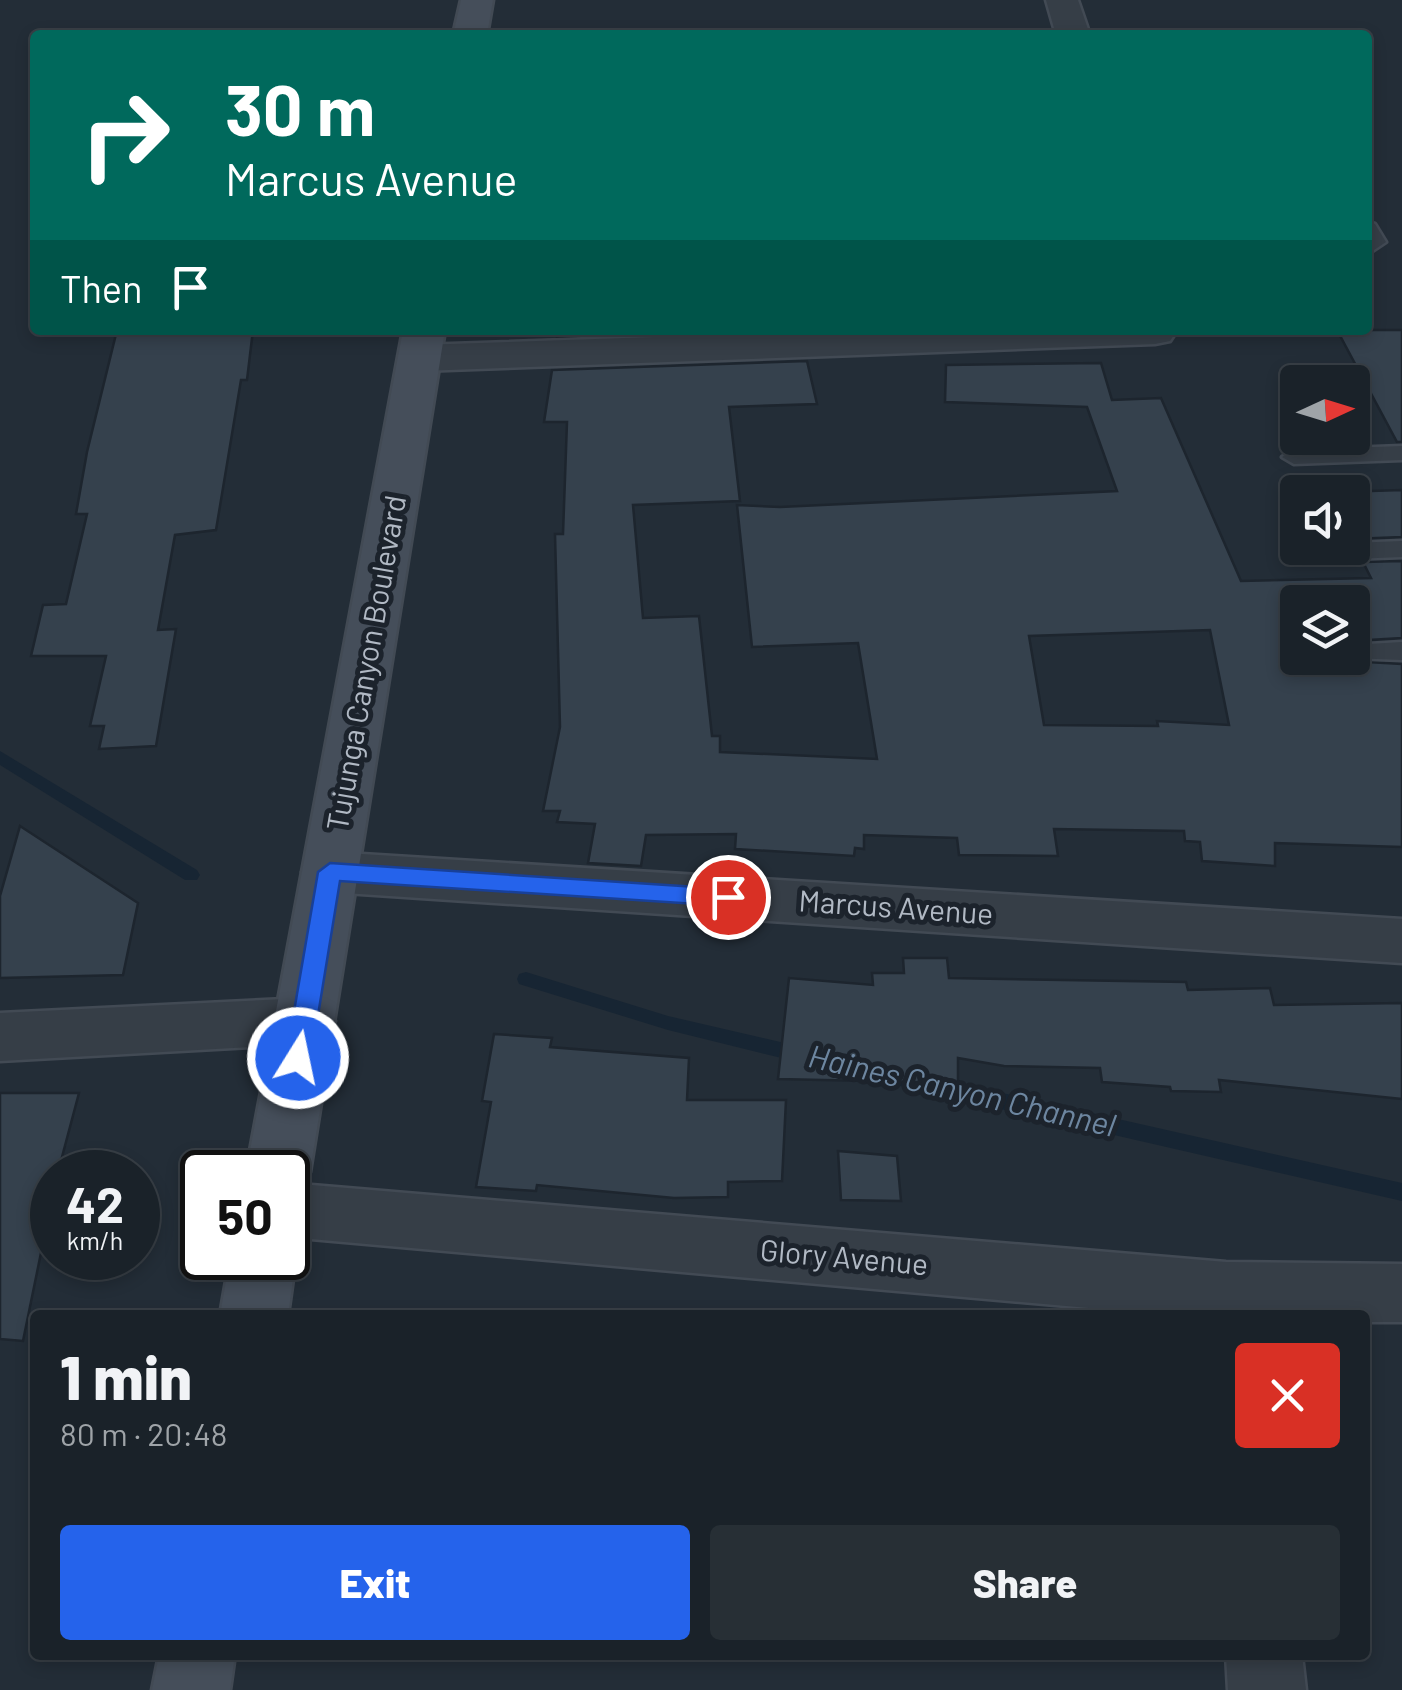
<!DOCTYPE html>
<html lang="en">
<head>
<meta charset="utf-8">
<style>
  :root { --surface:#1a2229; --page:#272f35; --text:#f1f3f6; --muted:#9fa4a8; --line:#383f46; --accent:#2563eb }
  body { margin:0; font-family:Barlow,sans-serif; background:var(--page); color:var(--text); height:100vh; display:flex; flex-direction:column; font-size:38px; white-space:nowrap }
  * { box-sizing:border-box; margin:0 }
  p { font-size:32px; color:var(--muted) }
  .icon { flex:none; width:55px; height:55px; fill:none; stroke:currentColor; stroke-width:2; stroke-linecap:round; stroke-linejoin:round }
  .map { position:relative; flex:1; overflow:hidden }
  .sheet { position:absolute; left:30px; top:1310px; width:1340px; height:350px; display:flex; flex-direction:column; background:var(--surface); border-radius:10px; box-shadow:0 5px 15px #0003,0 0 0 2px var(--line) }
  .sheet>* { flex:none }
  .hud { position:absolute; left:30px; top:30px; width:1342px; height:305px; border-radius:10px; box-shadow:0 5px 15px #0003,0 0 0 2px var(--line); background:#00695c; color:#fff; overflow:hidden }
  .needle { width:65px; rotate:86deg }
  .buttons { position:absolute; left:1280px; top:365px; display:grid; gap:20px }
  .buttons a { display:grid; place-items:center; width:90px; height:90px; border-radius:10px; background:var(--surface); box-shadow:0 5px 15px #0003,0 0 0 2px var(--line); font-size:50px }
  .speed { position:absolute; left:30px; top:1150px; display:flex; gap:20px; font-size:50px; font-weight:700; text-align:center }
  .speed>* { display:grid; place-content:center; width:130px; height:130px; border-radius:50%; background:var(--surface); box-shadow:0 5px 15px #0003,0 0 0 2px var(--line); line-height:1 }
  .speed small { font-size:25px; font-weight:400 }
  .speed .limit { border:5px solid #111; border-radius:15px; background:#fff; color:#111 }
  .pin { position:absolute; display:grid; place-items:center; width:85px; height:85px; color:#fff; margin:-42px; border:5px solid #fff; border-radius:50%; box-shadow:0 2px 10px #0007 }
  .me { position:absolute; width:110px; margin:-55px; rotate:10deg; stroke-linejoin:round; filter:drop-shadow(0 0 8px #0008) }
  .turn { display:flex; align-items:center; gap:35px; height:210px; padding:0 30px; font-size:45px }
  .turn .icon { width:130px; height:130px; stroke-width:2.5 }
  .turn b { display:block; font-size:70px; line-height:85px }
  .then { display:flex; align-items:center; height:95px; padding:0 30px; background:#0003; gap:20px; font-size:38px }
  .round { display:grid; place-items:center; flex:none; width:105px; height:105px; border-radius:10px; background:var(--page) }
  .headline { display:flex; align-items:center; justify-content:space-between; height:170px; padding:0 30px }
  h1 { font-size:60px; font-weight:800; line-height:75px }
  .cta { display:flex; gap:20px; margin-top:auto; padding:20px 30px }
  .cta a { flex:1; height:115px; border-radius:10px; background:var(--accent); color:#fff; font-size:40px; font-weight:800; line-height:115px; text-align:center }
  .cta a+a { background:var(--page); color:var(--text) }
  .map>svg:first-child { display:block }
</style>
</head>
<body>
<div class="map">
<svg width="1402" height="1690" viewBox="0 0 1402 1690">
  <rect width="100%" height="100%" fill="#232d37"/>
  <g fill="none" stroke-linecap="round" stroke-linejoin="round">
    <g fill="#172533" fill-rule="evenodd">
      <path d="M 0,751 L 197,870 L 200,875 L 197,880 L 185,880 L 0,765 Z"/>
      <path d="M 526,972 L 668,1016 L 802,1047 L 809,1050 L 812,1055 L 809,1060 L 802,1063 L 668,1030 L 519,984 L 517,979 L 519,974 Z"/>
      <path d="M 900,1070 L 1402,1183 L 1402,1201 L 900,1086 L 893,1084 L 890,1078 L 893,1072 Z"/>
    </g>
  </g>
  <g fill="#35414d" stroke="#1d252e" stroke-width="2.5" fill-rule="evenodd">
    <path d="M 117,330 L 253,330 L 247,380 L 241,380 L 216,530 L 175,535 L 158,630 L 176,629 L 156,746 L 99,749 L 104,726 L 90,726 L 106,656 L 31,656 L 43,605 L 66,604 L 87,514 L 76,514 L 87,452 Z"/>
    <path d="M 558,330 L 749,330 L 557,337 Z"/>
    <path d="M 1337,330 L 1402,330 L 1402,442 L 1397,442 Z"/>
    <path d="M 807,361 L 817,404 L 729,407 L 740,501 L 633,505 L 643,618 L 699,616 L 712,736 L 720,736 L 720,752 L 877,759 L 858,643 L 752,647 L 737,505 L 780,507 L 1117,491 L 1087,407 L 945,402 L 946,365 L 1101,363 L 1112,400 L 1161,398 L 1241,581 L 1371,578 L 1363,562 L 1402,561 L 1402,638 L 1352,641 L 1352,602 L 1298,602 L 1298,658 L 1402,664 L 1402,847 L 1275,843 L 1275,866 L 1202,861 L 1200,842 L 1185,841 L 1184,831 L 1054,829 L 1058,856 L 959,855 L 957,838 L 864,835 L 864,849 L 855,848 L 854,856 L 735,849 L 736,834 L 646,835 L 641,866 L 588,863 L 595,824 L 557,822 L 560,811 L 543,811 L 560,727 L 555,534 L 563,534 L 567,422 L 544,422 L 552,370 ZM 1210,630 L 1229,725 L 1157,721 L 1158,726 L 1044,725 L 1029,636 Z"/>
    <path d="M 1402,490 L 1402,537 L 1352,539 L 1352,492 L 1340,492 Z"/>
    <path d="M 20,826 L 138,903 L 123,975 L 0,978 L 0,896 Z"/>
    <path d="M 903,958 L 947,958 L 949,978 L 1186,982 L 1188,990 L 1270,988 L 1274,1005 L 1402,1003 L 1402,1099 L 1219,1080 L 1221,1092 L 1171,1091 L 1170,1087 L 1102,1082 L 1100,1068 L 1004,1066 L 958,1058 L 958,1083 L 778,1079 L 789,978 L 873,985 L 872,973 L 904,973 Z"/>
    <path d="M 494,1034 L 552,1038 L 550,1047 L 689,1058 L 687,1100 L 786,1100 L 782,1181 L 728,1182 L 728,1197 L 674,1198 L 537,1185 L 536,1191 L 476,1187 L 491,1102 L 482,1101 Z"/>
    <path d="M 0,1093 L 79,1093 L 58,1172 L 52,1172 L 52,1199 L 23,1341 L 0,1339 Z"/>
    <path d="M 838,1151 L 897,1156 L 901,1201 L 841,1200 Z"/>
  </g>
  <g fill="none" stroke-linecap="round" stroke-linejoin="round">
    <g stroke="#424a54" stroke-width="5">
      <g id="lane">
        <path d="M 1368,222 L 1375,224 L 1386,242 L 1368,254 Z"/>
        <path d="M 1402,446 L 1402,460 L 1294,464 L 1282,457 L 1294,450 Z"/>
        <path d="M 1402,541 L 1402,557 L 1352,559 L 1339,551 L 1352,548 L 1352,543 Z"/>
        <path d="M 1402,642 L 1402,660 L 1351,658 L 1352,645 Z"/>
      </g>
    </g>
    <g stroke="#424a54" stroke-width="5">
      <g id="street">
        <path d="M 1046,0 L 1078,0 L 1090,35 L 1056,35 Z"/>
        <path d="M 859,330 L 1176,332 L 1170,341 L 1155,344 L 421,371 L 406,367 L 400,358 L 406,349 L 421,345 Z"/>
        <path d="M 330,852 L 1402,919 L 1402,963 L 330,892 L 310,886 L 302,872 L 310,858 Z"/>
        <path d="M 305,998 L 326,1005 L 335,1021 L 326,1037 L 305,1044 L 0,1061 L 0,1013 Z"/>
        <path d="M 288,1183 L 1226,1262 L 1402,1264 L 1402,1322 L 1365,1322 L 1365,1315 L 1167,1315 L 288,1237 Z"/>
        <path d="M 1226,1655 L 1302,1655 L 1306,1690 L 1228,1690 Z"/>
      </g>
    </g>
    <g stroke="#424a54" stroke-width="5">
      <g id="secondary">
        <path d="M 461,0 L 493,0 L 487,35 L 453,35 Z"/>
        <path d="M 403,330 L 445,330 L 310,1172 L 301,1191 L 288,1195 L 288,1172 L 246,1172 Z"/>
        <path d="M 288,1240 L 296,1258 L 288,1315 L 220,1315 L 230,1258 L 288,1258 Z"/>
        <path d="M 159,1655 L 235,1655 L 230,1690 L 152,1690 Z"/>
      </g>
    </g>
    <use href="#lane" fill="#363e47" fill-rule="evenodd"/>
    <use href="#street" fill="#363e47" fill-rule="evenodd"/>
    <use href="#secondary" fill="#454e5a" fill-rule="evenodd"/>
  </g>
  <path fill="#2563eb" stroke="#184099" stroke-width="2.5" d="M 330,863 L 728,889 L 739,897 L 728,906 L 340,881 L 311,1058 L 307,1066 L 289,1066 L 286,1058 L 318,872 Z"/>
  <g text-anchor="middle" stroke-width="10" stroke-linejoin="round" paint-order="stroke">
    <g font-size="30" fill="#b1b9c4" stroke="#1c232c">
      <text transform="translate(367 663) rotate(-80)" y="10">Tujunga Canyon Boulevard</text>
      <text transform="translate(896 908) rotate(4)" y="10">Marcus Avenue</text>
      <text transform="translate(844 1258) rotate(5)" y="10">Glory Avenue</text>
    </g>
    <g font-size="32" font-style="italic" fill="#6d86a0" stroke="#1c232c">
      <text transform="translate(962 1091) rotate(13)" y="11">Haines Canyon Channel</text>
    </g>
  </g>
</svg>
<div class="buttons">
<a><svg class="needle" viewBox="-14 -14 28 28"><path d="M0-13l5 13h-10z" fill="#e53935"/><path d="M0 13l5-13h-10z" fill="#9fa4a8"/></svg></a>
<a><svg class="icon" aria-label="sound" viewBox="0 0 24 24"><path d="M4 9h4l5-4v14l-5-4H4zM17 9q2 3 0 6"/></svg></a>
<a><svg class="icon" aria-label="layers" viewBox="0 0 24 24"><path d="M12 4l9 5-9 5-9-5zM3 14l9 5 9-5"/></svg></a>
</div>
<div class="speed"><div>42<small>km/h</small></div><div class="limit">50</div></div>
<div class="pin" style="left:728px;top:897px;background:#d93025"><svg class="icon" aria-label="arrive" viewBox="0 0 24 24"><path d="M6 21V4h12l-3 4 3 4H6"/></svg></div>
<svg class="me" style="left:298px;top:1058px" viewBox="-20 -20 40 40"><circle r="17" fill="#2563eb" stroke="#fff" stroke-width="3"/><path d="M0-11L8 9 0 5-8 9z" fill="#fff"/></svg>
<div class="hud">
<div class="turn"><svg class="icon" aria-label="right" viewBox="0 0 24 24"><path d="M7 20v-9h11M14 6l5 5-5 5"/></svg><div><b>30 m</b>Marcus Avenue</div></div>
<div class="then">Then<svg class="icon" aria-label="arrive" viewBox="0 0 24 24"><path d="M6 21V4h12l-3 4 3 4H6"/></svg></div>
</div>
<section class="sheet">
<div class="headline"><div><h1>1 min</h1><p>80 m · 20:48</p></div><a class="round" style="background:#d93025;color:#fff"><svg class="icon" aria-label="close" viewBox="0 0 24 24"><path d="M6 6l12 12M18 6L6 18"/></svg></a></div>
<div class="cta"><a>Exit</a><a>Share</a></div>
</section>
</div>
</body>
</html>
